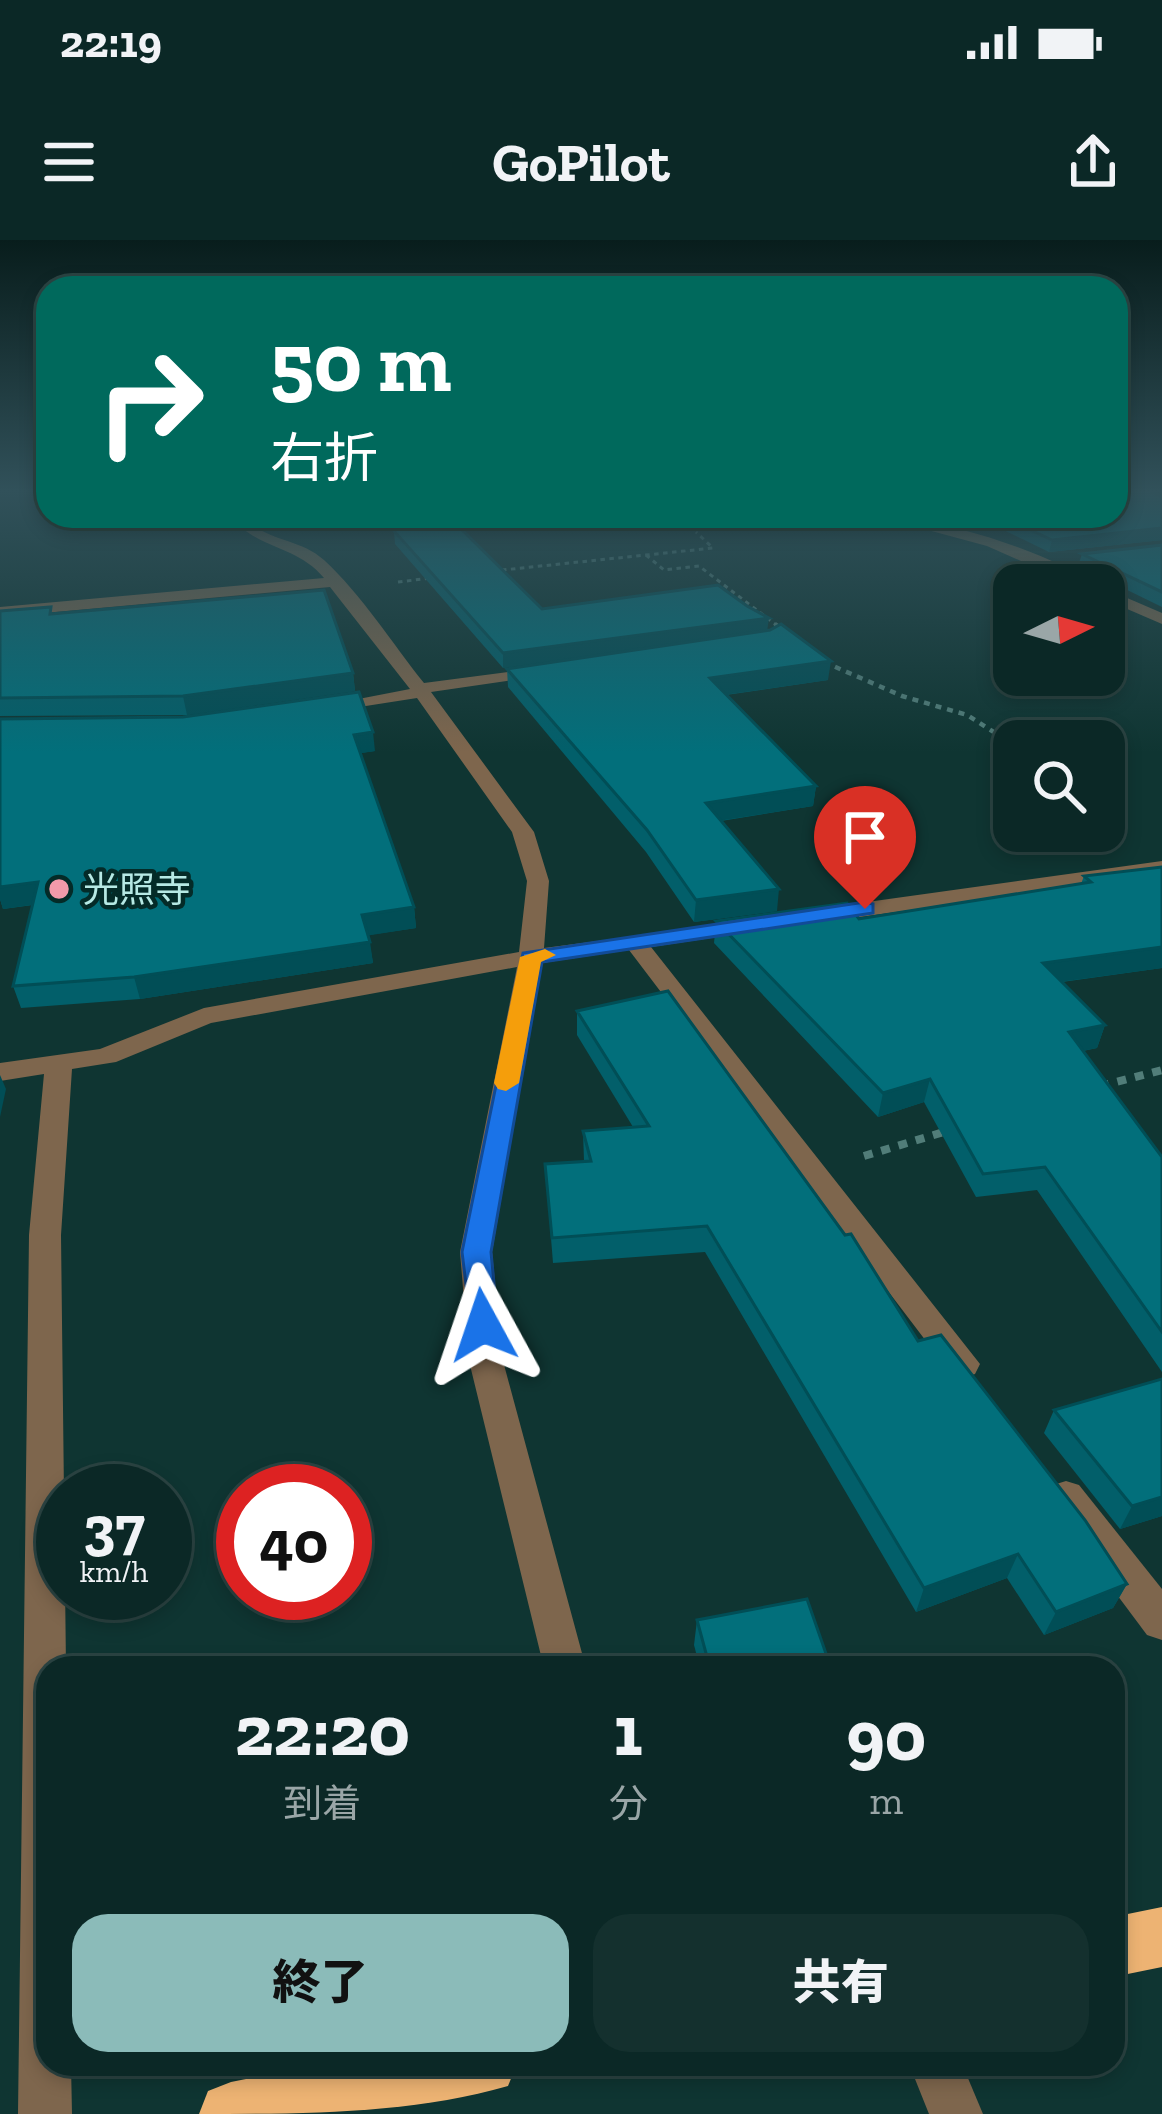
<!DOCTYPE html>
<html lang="ja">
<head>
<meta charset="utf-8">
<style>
  :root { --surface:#0b2826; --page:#14302e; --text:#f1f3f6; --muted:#9aa6a7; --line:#2b4443; --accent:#8bbbb9 }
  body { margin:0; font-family:"Zilla Slab","Noto Sans JP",serif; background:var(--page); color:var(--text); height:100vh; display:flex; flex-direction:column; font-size:45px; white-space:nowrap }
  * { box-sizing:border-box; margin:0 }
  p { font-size:39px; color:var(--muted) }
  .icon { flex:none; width:66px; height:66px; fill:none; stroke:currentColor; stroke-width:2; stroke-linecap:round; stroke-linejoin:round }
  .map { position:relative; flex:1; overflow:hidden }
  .side { position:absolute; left:36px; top:1416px; width:1089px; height:420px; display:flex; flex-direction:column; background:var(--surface); border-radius:36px; box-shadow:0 6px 18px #0003,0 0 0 3px var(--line) }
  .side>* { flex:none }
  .hud { position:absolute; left:36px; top:36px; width:1092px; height:252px; border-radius:36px; box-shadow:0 6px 18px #0003,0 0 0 3px var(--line); background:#00695c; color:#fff; overflow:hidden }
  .needle { width:78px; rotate:85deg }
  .fabs { position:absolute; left:993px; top:324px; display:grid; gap:24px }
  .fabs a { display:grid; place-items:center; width:132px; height:132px; border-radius:24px; background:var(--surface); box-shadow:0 6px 18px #0003,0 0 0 3px var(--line); font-size:60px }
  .speed { position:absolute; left:36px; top:1224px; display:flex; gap:24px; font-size:60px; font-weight:700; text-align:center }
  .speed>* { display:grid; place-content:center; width:156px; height:156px; border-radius:50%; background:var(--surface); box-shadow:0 6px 18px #0003,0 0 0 3px var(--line); line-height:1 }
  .speed small { font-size:30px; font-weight:400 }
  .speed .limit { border:18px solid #d22; background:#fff; color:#111 }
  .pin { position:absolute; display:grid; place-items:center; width:102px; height:102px; color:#fff; margin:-123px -51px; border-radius:50% 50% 50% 0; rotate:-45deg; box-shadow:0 0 12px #0007 }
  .pin .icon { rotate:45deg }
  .me { position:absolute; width:132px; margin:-66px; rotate:355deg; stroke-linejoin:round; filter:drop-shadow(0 0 9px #0008) }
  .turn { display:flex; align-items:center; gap:42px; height:252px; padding:0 36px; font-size:54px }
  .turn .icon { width:156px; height:156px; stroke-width:2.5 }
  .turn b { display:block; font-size:84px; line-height:102px }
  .eta { display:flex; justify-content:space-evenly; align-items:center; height:204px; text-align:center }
  .eta b { font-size:72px; font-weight:800; line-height:84px }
  .primary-button { display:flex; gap:24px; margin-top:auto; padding:24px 36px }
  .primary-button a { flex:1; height:138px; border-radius:36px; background:var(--accent); color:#111; font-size:48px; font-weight:800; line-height:138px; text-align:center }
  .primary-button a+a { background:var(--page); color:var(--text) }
  .status { display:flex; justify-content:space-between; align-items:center; height:84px; padding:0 60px; background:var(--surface); direction:ltr }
  .status svg { height:33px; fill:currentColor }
  header { display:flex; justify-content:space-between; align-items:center; height:156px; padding:0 36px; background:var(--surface); font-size:54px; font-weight:800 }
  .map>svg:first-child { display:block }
</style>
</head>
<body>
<div class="status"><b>22:19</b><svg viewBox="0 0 49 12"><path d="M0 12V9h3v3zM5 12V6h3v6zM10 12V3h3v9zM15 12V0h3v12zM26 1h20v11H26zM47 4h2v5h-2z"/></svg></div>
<header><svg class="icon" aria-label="menu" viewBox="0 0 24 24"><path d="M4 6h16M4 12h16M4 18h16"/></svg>GoPilot<svg class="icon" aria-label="share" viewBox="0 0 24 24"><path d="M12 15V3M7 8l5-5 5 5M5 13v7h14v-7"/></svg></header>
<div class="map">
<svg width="1162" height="1874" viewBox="0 0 1162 1874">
  <rect width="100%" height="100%" fill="#0f3532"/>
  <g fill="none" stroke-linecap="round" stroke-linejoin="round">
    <g stroke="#517d79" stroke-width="3" stroke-dasharray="4.5 4.5" stroke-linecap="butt">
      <path d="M 646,315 L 664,330 L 699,326 L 779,387"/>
      <path d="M 493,331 L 713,308 L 696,292"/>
      <path d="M 398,342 L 431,338"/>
    </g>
    <g stroke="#517d79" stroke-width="4.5" stroke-dasharray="6 6" stroke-linecap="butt">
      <path d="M 775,384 L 784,391"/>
      <path d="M 824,422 L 902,456 L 967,475 L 1014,505"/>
    </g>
    <g stroke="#517d79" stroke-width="8" stroke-dasharray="9 9" stroke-linecap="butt">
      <path d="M 1100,846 L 1162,830"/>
      <path d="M 864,916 L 947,891"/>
    </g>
    <g fill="#7e664d" fill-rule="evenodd">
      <path d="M 231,276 L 245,276 C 264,302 299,297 324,320 C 361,354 392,403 424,443 L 554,426 L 557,430 L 548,435 L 431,452 L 534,592 L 549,641 L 544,708 L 759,680 L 759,690 L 751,692 L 651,707 L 980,1124 L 975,1134 L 963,1138 L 951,1134 L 629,710 L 542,723 L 492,1012 L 503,1121 L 586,1428 L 544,1428 L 469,1121 L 460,1012 L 517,727 L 211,783 L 116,822 L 72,829 L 61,995 L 66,1428 L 48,1428 L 48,1824 L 71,1824 L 72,1874 L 18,1874 L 29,995 L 44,834 L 0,841 L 0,823 L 100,809 L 204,768 L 519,712 L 527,641 L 512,592 L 417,458 L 321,473 L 312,468 L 410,449 L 330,347 L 0,377 L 0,367 L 324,338 C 297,305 255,309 231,276 Z"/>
      <path d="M 876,276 C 934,276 1049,311 1095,345 L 1075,345 L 987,306 Z"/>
      <path d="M 1104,348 L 1162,373 L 1162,384 L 1104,359 Z"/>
      <path d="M 1162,621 L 1162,635 L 817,683 L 805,676 L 817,669 Z"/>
      <path d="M 1066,1241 L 1079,1245 L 1162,1349 L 1162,1400 L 1147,1395 L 1053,1269 L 1047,1257 L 1053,1245 Z"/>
      <path d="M 909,1824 L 962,1824 L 983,1874 L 929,1874 Z"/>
    </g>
    <g fill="#edb373" fill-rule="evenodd">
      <path d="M 1162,1667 L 1162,1727 L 1113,1737 L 1113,1677 Z"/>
      <path d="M 323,1824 L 517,1824 L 508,1846 C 412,1874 301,1874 199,1874 L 208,1851 L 231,1842 Z"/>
    </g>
  </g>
  <g fill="#025f6a">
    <path d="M 1162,257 L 1162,300 L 1049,312 L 975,276 L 1116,276 Z"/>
    <path d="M 394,291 L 542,369 L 768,391 L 828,440 L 726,455 L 816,546 L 813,566 L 721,581 L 777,671 L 694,682 L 646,612 L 508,447 L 507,429 L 626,411 L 503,428 L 395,304 Z"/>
    <path d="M 1162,305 L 1162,367 L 1078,326 L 1082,314 Z"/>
    <path d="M 0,371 L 53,374 L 353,433 L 355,451 L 187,475 L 0,476 Z"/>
    <path d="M 0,479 L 375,511 L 360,513 L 414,667 L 416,688 L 368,695 L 373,723 L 140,759 L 21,768 L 13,746 L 33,665 L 3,669 L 0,659 Z"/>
    <path d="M 1162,627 L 1162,728 L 1062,742 L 1105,785 L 1097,808 L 1083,811 L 1162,917 L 1162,1132 L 1037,950 L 976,957 L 924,862 L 878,877 L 714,703 L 716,681 L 859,679 L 1081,644 L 1084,636 Z"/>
    <path d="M 577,771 L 918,1101 L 1127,1344 L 1113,1368 L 1044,1395 L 1007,1338 L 916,1372 L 705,1012 L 553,1023 L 545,924 L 584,921 L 583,891 L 633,887 L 577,795 Z"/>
    <path d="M 1162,1139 L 1162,1276 L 1120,1289 L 1044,1193 L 1054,1170 Z"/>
    <path d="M 697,1380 L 831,1428 L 700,1428 L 694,1405 Z"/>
  </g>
  <g fill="#014e56">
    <path d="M 1162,288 L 1162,300 L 1049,312 L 1052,300 Z"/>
    <path d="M 769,378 L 767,392 L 503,428 L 503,413 Z"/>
    <path d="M 831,421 L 828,440 L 709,457 L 710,438 Z"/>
    <path d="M 353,433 L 355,451 L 187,475 L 183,456 Z"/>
    <path d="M 373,492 L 375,511 L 356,514 L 354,495 Z"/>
    <path d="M 816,546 L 813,566 L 705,583 L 706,563 Z"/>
    <path d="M 0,638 L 38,642 L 45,663 L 3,669 L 0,659 Z"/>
    <path d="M 779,649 L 777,671 L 694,682 L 696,660 Z"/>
    <path d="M 414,667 L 416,688 L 365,696 L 362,675 Z"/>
    <path d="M 370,702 L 373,723 L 140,759 L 134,737 Z"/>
    <path d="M 1162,707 L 1162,728 L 1037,745 L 1043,723 Z"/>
    <path d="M 1105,785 L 1097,808 L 1061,815 L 1069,792 Z"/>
    <path d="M 0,835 L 6,849 L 0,877 Z"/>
    <path d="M 930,839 L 924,862 L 878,877 L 883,853 Z"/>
    <path d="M 1162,1257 L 1162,1276 L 1120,1289 L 1132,1266 Z"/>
    <path d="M 1018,1314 L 1007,1338 L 916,1372 L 924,1348 Z"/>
    <path d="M 1127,1344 L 1113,1368 L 1044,1395 L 1056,1372 Z"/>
  </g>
  <g fill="#026f7b" stroke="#014e56" stroke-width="3">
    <path d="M 1116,249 L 1146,249 L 1162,257 L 1162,288 L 1052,300 L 1001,276 L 1116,276 Z"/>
    <path d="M 411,276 L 448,276 L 542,369 L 718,345 L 747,366 L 769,378 L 503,413 L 394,291 Z"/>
    <path d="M 1162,305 L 1162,352 L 1082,314 Z"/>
    <path d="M 324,350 L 353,433 L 183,456 L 0,458 L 0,371 L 51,367 L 50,374 Z"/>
    <path d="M 781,384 L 831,421 L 710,438 L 816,546 L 706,563 L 779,649 L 696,660 L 647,590 L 507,429 L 770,390 Z"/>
    <path d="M 359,452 L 373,492 L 354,495 L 414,667 L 362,675 L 370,702 L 134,737 L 13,746 L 38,642 L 0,647 L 0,479 L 183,477 Z"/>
    <path d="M 1162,627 L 1162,707 L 1043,723 L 1105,785 L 1069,792 L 1162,917 L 1162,1092 L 1045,927 L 983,934 L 930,839 L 883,853 L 716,681 L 847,663 L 859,679 L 1091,642 L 1084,636 Z"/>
    <path d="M 668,751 L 845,995 L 851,994 L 918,1101 L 941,1095 L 1085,1280 L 1127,1344 L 1056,1372 L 1018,1314 L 924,1348 L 707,986 L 552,998 L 545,924 L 591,921 L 583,891 L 649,886 L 577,771 Z"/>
    <path d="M 1162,1139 L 1162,1257 L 1132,1266 L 1054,1170 Z"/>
    <path d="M 807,1359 L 831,1428 L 710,1428 L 697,1380 Z"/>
  </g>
  <linearGradient id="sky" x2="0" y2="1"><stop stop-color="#081d1c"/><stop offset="0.49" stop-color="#31515a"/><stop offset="1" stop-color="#31515a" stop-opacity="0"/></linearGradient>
  <rect width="1162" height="512" fill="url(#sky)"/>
  <path fill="#1a73e8" stroke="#114b97" stroke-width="3" d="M 865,662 L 873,664 L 873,673 L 542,722 L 491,1012 L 498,1085 L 494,1093 L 472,1093 L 462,1012 L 523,713 Z"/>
  <path fill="#f59e0b" d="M 545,709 L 556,715 L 541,722 L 519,843 L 506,851 L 498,849 L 494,843 L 520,717 Z"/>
  <circle fill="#f39aaa" stroke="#042b28" stroke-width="4.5" cx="59" cy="649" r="12"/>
  <g text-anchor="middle" stroke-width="9" stroke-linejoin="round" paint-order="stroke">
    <g font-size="36" fill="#b6e9e4" stroke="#042b28" text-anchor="start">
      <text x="83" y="662">光照寺</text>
    </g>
  </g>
</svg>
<div class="fabs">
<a><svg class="needle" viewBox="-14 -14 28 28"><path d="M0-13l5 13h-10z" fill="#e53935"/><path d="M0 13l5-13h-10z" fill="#9aa6a7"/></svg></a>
<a><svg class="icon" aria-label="search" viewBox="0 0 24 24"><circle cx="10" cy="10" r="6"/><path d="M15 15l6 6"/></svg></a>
</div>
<div class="speed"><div>37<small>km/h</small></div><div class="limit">40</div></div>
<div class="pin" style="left:865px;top:669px;background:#d93025"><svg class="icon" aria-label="arrive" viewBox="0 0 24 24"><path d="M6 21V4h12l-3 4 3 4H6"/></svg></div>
<svg class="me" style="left:483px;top:1085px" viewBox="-20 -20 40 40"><path d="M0-17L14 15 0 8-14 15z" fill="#1a73e8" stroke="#fff" stroke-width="4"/></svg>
<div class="hud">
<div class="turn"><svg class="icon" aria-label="right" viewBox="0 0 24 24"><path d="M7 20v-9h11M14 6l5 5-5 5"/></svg><div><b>50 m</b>右折</div></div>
</div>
<section class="side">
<div class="eta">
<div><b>22:20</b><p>到着</p></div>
<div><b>1</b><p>分</p></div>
<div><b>90</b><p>m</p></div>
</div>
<div class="primary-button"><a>終了</a><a>共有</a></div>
</section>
</div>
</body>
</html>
